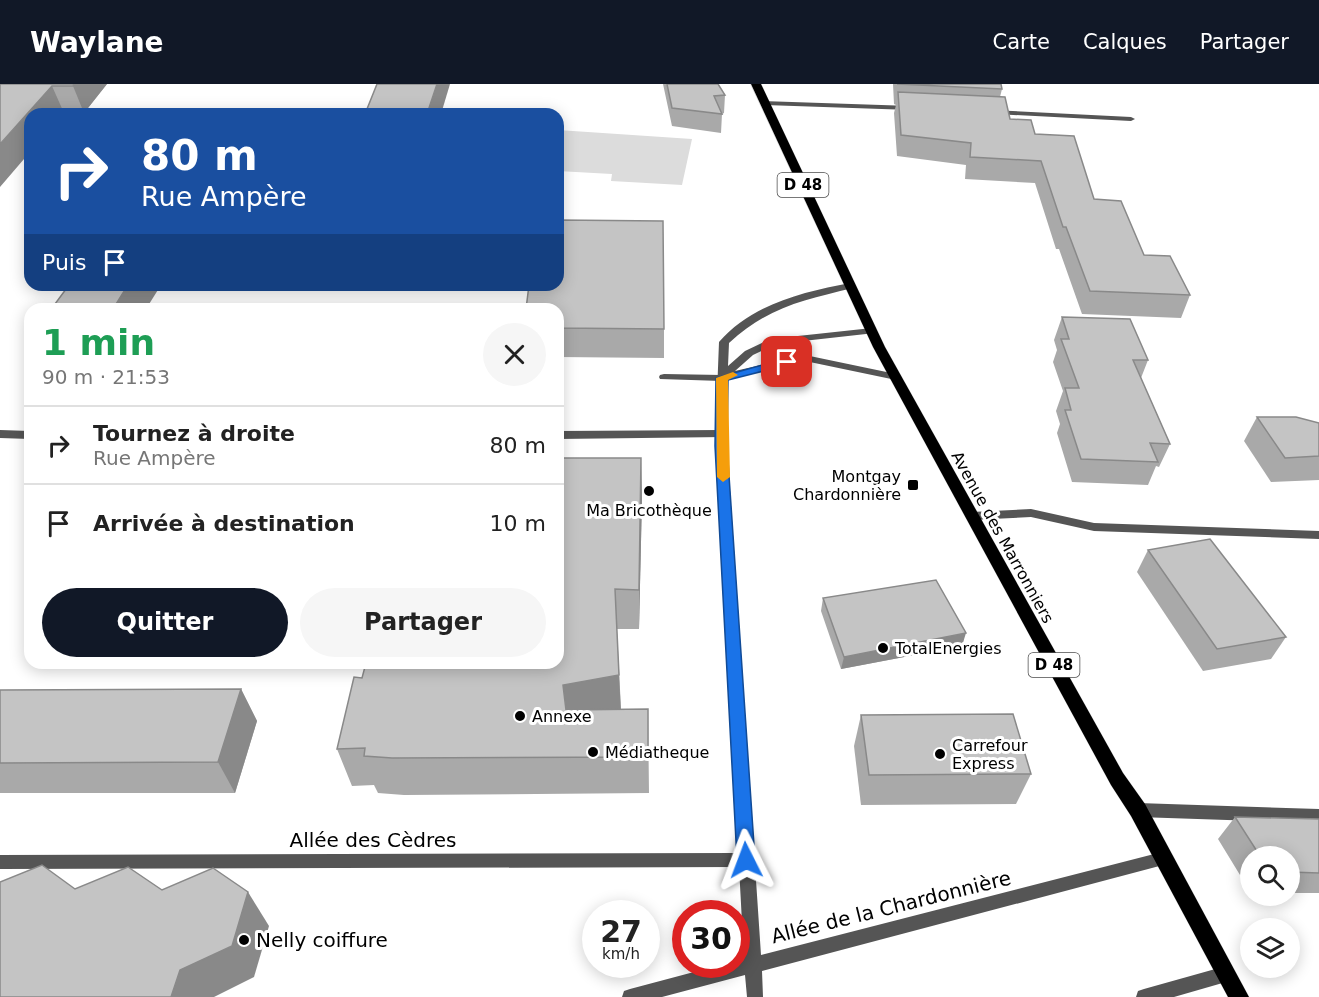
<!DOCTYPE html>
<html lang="fr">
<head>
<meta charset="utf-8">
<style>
  :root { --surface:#fff; --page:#f6f6f6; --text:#222; --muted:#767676; --line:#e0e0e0; --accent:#111827 }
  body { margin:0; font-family:"DejaVu Sans",sans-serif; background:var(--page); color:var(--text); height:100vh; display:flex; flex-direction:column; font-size:22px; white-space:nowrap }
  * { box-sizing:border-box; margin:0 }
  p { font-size:20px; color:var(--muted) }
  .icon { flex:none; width:33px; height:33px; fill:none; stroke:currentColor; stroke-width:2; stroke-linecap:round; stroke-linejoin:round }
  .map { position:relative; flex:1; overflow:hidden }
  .details { position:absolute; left:24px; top:219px; width:540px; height:366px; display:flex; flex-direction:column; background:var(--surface); border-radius:18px; box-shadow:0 3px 15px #0003 }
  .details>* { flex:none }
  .guide { position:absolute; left:24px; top:24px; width:540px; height:183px; border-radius:18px; box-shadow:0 3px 15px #0003; background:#1a4fa0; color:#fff; overflow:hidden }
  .fabs { position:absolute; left:1240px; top:762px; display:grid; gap:12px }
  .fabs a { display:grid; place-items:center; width:60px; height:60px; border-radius:50%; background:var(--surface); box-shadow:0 3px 15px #0003; font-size:30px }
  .speed { position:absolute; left:582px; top:816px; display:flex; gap:12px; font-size:30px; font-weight:700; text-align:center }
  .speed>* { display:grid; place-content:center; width:78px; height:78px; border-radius:50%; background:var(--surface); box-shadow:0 3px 15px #0003; line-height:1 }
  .speed small { font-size:15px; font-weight:400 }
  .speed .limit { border:9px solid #d22; background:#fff; color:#111 }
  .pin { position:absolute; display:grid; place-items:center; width:51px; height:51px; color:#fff; margin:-26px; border-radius:12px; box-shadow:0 3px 9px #0006 }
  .me { position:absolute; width:66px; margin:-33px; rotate:357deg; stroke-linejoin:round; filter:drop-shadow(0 0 4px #0008) }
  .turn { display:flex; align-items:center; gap:21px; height:126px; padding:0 18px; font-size:27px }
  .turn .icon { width:78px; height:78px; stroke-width:2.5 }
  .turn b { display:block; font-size:42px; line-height:51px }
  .then { display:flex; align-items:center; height:57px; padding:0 18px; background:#0003; gap:12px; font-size:22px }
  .round { display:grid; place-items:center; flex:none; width:63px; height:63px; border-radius:32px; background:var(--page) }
  .headline { display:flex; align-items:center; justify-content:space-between; height:102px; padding:0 18px }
  h1 { font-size:36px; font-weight:700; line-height:45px; color:#1e9e55 }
  .cta { display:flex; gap:12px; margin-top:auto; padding:12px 18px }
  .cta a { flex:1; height:69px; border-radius:36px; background:var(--accent); color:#fff; font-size:24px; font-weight:700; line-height:69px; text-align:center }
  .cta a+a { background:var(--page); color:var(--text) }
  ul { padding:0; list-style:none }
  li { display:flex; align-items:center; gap:18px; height:78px; padding:0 18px; border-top:2px solid var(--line) }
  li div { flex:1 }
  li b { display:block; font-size:22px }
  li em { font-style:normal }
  header { display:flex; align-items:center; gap:36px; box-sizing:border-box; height:84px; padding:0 30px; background:var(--accent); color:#fff }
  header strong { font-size:28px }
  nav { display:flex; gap:33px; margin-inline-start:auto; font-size:21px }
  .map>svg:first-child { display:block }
</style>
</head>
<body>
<header>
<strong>Waylane</strong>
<nav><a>Carte</a><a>Calques</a><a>Partager</a></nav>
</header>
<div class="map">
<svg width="1319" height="913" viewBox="0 0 1319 913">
  <rect width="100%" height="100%" fill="#fff"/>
  <g fill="#dcdcdc">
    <path d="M 558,46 L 692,55 L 682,101 L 611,97 L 612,90 L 558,87 Z"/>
    <path d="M 259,201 L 357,201 L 355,206 L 262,204 Z"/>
  </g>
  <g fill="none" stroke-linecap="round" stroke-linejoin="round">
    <g stroke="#dbdbdb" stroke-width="1">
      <path id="primary" d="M 751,0 L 761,0 L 885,263 L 1123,689 L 1145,720 L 1249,913 L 1228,913 L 1131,732 L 1111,701 L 873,263 Z"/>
    </g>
    <g fill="#555" fill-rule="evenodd">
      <path d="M 762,17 L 911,22 L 915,24 L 911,26 L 765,21 L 762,21 Z"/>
      <path d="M 991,26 L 1131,33 L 1135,35 L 1131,37 L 994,30 L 991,30 Z"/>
      <path d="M 664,290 L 722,291 L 727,294 L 722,297 L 660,295 L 659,293 L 660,291 Z"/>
      <path d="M 0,346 L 30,347 L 30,355 L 0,354 Z"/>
      <path d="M 721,346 L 726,350 L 725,353 L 558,355 L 558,347 Z"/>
      <path d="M 1031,425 L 1094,439 L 1319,447 L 1319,455 L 1094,447 L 1031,433 L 971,436 L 965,432 L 971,428 Z"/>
      <path d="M 1138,719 L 1319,725 L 1319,739 L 1138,733 L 1133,731 L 1131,726 L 1133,721 Z"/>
    </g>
    <g fill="#555" fill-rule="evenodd">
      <path d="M 850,199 L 855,202 L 853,204 C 804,216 768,223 729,259 L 728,282 L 745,267 L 770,255 L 872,244 L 877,247 L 875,249 L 776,260 L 753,271 L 735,287 L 805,271 L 896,290 L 901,293 L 896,296 L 805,277 L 770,284 L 728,296 L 727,361 L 761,871 L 1162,768 L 1167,770 L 1170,775 L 1167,780 L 762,887 L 763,913 L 747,913 L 745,891 L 662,913 L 622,913 L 624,907 L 630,905 L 724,880 L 736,880 L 736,877 L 744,875 L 739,783 L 0,785 L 0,771 L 738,769 L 715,361 L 719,258 C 752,220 803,208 850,199 Z"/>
      <path d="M 1226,882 L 1232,884 L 1234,890 L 1232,896 L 1226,898 L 1174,913 L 1136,913 L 1138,907 L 1144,905 Z"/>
    </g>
    <use href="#primary" fill="#000" fill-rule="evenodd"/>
  </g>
  <g fill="#a9a9a9">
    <path d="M 0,0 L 107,0 L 84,29 L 64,29 L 63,30 L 30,30 Z"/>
    <path d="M 663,0 L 718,0 L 725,11 L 724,29 L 722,30 L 721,49 L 672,42 Z"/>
    <path d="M 893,0 L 1001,0 L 1002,5 L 1000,13 L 1010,35 L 1035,50 L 1144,171 L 1190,211 L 1181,234 L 1082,230 L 1059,165 L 1056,165 L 1035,99 L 965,95 L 966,81 L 897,72 L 894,29 L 896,21 L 894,20 Z"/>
    <path d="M 558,225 L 664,245 L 664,274 L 558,273 Z"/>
    <path d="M 1062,233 L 1148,276 L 1141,294 L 1170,360 L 1159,383 L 1156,382 L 1148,401 L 1072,398 L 1057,349 L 1060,340 L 1056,327 L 1063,307 L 1053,278 L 1057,266 L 1054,256 Z"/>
    <path d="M 1257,333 L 1319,339 L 1319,396 L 1271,398 L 1244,357 Z"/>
    <path d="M 641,374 L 642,414 L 639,545 L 617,545 L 621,625 L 648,625 L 649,709 L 404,711 L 378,709 L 374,701 L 352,702 L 337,665 L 362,594 Z"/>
    <path d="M 1148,466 L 1286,553 L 1271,575 L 1203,587 L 1137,488 Z"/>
    <path d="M 823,514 L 962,562 L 841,585 L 821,527 Z"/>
    <path d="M 241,605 L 257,637 L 235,709 L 0,709 L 0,606 Z"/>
    <path d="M 861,631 L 1031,690 L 1016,720 L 861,721 L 854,662 Z"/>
    <path d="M 1235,733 L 1319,735 L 1319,809 L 1290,809 L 1290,772 L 1251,772 L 1251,809 L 1218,755 Z"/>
  </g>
  <g fill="#898989">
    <path d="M 74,0 L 107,0 L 84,29 L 73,2 Z"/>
    <path d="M 437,0 L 450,0 L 441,30 L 427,30 Z"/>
    <path d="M 52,2 L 64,29 L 63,30 L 30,30 L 30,68 L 0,103 L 0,60 Z"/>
    <path d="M 562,76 L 564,103 L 558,127 L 558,91 Z"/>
    <path d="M 128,201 L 161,201 L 146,225 L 113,225 Z"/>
    <path d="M 641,374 L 642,414 L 639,545 L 639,506 Z"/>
    <path d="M 966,549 L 962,562 L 841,585 L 844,573 Z"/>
    <path d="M 619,591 L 621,629 L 568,640 L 563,601 Z"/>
    <path d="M 241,605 L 257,637 L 235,709 L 218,678 Z"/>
    <path d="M 248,808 L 269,842 L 254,893 L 214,913 L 171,913 L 180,886 Z"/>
  </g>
  <g fill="#c4c4c4" stroke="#898989" stroke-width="1.5">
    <path d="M 0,0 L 74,0 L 73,2 L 52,2 L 0,60 Z"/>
    <path d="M 377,0 L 437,0 L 427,30 L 365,30 Z"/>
    <path d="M 667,0 L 718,0 L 725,11 L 714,12 L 722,30 L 672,24 Z"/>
    <path d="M 897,0 L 1001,0 L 1002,5 Z"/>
    <path d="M 898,8 L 1005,13 L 1010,35 L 1031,36 L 1035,50 L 1074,52 L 1094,115 L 1121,117 L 1144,171 L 1170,172 L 1190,211 L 1090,207 L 1066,143 L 1063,143 L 1041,77 L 970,73 L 971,59 L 901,51 Z"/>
    <path d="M 558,76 L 562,76 L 558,91 Z"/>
    <path d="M 558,136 L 663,137 L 664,245 L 558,244 L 558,225 L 526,225 L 529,201 L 558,201 Z"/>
    <path d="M 69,201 L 128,201 L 113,225 L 52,224 Z"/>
    <path d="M 1062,233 L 1130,235 L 1148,276 L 1133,276 L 1170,360 L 1150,359 L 1158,378 L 1081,375 L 1065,326 L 1071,326 L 1065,304 L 1079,304 L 1061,255 L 1069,255 Z"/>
    <path d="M 1257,333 L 1296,333 L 1319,339 L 1319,372 L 1285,374 Z"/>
    <path d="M 558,374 L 641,374 L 639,506 L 615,505 L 619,591 L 563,601 L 566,626 L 648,625 L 648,673 L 392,674 L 364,672 L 365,664 L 337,665 L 354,593 L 362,594 L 366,579 L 558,579 Z"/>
    <path d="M 1210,455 L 1286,553 L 1217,565 L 1148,466 Z"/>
    <path d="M 936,496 L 966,549 L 844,573 L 823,514 Z"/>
    <path d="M 241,605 L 218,678 L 0,679 L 0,606 Z"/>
    <path d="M 1013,630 L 1031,690 L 869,691 L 861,631 Z"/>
    <path d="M 1235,733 L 1319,735 L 1319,789 L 1290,788 L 1290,772 L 1260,772 Z"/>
    <path d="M 42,781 L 75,805 L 128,783 L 162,806 L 213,784 L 248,808 L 232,862 L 180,886 L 171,913 L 0,913 L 0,798 Z"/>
  </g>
  <path fill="#1a73e8" stroke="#114b97" stroke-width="1.5" d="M 787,274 L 791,275 L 791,280 L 728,296 L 727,362 L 755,776 L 752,781 L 746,784 L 740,781 L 737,776 L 715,362 L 716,294 Z"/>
  <path fill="#f59e0b" d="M 733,288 L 738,291 L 728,296 L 730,393 L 723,398 L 717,393 L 716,294 Z"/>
  <g fill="#000" stroke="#fff" stroke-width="2">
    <rect x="907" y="395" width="12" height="12" rx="3"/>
    <circle cx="649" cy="407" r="6"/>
    <circle cx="883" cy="564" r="6"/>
    <circle cx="520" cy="632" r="6"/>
    <circle cx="593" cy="668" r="6"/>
    <circle cx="940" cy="670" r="6"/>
    <circle cx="244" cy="856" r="6"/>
  </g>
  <g text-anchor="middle" stroke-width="6" stroke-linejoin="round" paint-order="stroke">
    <g fill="#fff" stroke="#4c4c4c" stroke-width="1.5">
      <rect x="777.5" y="89" width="51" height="24" rx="4.5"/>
      <rect x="1028.5" y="569" width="51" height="24" rx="4.5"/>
    </g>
    <g font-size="15" font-weight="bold" fill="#000">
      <text x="803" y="106">D 48</text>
      <text x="1054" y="586">D 48</text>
    </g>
    <g font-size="16" fill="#000" stroke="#fff" text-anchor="start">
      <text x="901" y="398" text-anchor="end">Montgay<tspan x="901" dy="18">Chardonnière</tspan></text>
      <text x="649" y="432" text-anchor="middle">Ma Bricothèque</text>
      <text x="895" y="570">TotalEnergies</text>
      <text x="532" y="638">Annexe</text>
      <text x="952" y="667">Carrefour<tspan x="952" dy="18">Express</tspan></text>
      <text x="605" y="674">Médiatheque</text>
    </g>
    <g font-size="16" fill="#000" stroke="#fff">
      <text transform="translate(1003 453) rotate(61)" y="6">Avenue des Marronniers</text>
    </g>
    <g font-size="20" fill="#000" stroke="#fff">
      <text x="373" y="763">Allée des Cèdres</text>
      <text transform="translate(891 823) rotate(-14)" y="7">Allée de la Chardonnière</text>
    </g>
    <g font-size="20" fill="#000" stroke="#fff" text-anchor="start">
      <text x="256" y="863">Nelly coiffure</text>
    </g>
  </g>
</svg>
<div class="fabs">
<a><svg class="icon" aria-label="search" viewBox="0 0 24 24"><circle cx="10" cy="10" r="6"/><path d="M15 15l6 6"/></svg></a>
<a><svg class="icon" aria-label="layers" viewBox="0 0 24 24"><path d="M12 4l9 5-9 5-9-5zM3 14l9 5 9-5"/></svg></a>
</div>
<div class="speed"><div>27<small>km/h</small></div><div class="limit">30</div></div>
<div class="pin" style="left:787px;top:278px;background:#d93025"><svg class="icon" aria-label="arrive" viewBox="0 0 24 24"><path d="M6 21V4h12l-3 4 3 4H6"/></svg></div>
<svg class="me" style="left:746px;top:776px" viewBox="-20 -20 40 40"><path d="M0-17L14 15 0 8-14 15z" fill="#1a73e8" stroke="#fff" stroke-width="4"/></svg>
<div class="guide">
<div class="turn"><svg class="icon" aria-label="right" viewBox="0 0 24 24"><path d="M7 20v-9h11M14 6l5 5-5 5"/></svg><div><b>80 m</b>Rue Ampère</div></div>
<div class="then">Puis<svg class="icon" aria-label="arrive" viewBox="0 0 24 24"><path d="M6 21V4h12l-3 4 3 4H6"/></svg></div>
</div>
<section class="details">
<div class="headline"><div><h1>1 min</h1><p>90 m · 21:53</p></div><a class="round"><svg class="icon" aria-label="close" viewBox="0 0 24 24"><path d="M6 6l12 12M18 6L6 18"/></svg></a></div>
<ul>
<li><svg class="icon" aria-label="right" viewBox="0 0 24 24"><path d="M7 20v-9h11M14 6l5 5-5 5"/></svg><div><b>Tournez à droite</b><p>Rue Ampère</p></div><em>80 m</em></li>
<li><svg class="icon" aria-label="arrive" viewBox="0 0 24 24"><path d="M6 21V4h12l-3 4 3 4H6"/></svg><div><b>Arrivée à destination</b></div><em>10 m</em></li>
</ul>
<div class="cta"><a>Quitter</a><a>Partager</a></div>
</section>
</div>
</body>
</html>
